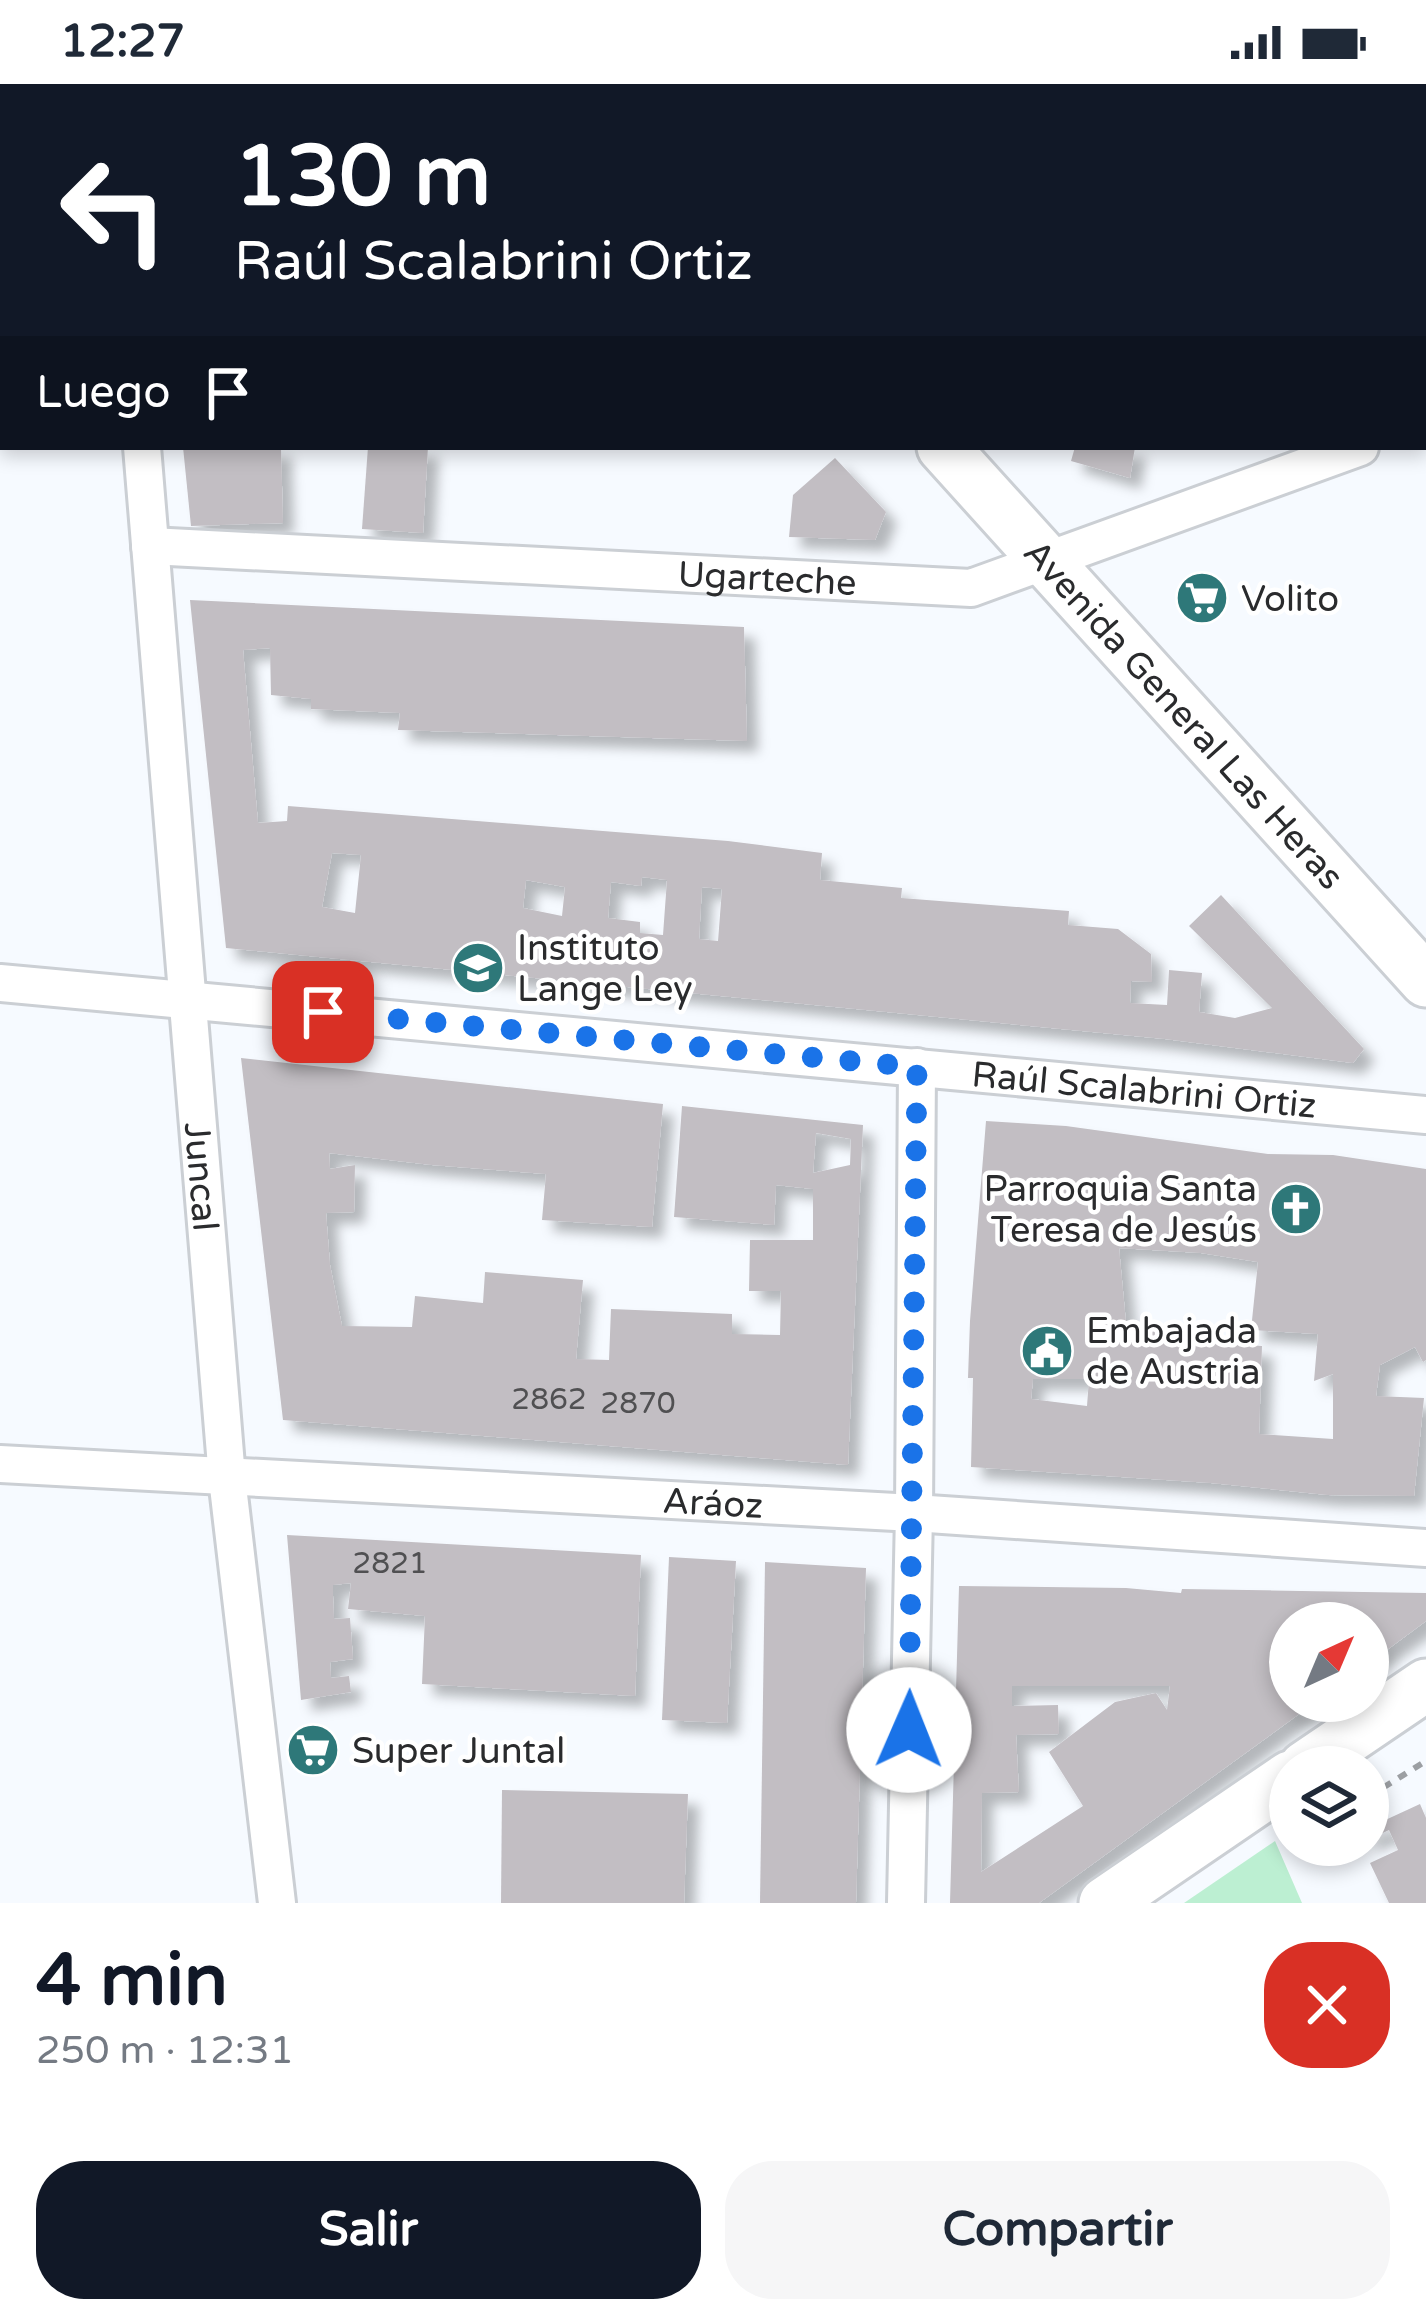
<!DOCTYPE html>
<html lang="es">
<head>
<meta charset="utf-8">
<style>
  :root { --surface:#fff; --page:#f6f6f7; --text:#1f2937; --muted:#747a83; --accent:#111827 }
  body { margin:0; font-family:"Varela Round",sans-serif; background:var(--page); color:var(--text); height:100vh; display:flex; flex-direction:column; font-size:45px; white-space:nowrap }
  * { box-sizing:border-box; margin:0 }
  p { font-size:39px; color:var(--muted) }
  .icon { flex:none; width:66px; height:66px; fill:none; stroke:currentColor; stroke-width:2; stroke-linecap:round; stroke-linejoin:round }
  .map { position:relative; height:1819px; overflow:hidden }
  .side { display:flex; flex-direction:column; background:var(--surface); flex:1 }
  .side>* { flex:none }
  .guide { position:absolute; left:0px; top:0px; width:1428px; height:366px; box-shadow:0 6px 18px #0003; background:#111827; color:#fff; overflow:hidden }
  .needle { width:78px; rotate:44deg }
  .tools { position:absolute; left:1269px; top:1518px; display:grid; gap:24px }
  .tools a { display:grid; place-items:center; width:120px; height:120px; border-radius:50%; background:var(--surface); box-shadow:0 6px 18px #0003; font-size:60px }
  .pin { position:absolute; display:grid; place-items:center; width:102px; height:102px; color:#fff; margin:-51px; border-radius:24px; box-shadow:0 6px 18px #0006 }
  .me { position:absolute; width:132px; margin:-66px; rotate:1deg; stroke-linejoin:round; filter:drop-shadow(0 0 9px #0008) }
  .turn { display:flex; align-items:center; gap:42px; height:252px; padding:0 36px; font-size:54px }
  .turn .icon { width:156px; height:156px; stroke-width:2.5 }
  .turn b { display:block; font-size:84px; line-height:102px }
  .then { display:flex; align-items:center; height:114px; padding:0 36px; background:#0003; gap:24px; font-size:45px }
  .round { display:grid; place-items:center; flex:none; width:126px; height:126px; border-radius:48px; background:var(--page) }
  .summary { display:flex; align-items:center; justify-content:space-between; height:204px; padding:0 36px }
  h1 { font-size:72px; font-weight:700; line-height:90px; color:var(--accent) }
  .action { display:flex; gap:24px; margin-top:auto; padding:24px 36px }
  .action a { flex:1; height:138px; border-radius:48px; background:var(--accent); color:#fff; font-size:48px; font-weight:700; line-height:138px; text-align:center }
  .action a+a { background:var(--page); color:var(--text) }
  .status { display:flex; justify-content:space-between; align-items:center; height:84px; padding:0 60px; background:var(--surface); direction:ltr }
  .status svg { height:33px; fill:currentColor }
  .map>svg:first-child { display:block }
</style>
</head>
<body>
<div class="status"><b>12:27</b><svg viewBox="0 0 49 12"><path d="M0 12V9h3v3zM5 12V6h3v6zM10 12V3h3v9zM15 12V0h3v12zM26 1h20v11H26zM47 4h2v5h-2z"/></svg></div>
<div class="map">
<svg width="1426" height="1819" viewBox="0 0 1426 1819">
  <defs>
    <filter id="shadow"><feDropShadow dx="11" dy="11" stdDeviation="6" flood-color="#0004"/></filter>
  </defs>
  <rect width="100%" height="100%" fill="#f6faff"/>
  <path fill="#bcefd2" d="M 1275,1757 L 1302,1819 L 1184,1819 Z"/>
  <g fill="#c2bec3" fill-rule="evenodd" filter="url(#shadow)">
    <path d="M 183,363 L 281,363 L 283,439 L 191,442 Z"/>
    <path d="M 368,363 L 428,363 L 423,449 L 362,445 Z"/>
    <path d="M 1075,363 L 1135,363 L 1130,394 L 1071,377 Z"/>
    <path d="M 835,374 L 886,428 L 875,456 L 789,453 L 793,411 Z"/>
    <path d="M 190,516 L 744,543 L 747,657 L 398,646 L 400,629 L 311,625 L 311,615 L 271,611 L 270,564 L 243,566 L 258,739 L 287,737 L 288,722 L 728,757 L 822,769 L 820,796 L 902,804 L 901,814 L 1069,827 L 1068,841 L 1118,845 L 1151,870 L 1152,898 L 1131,897 L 1130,919 L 1167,921 L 1169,886 L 1202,889 L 1199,928 L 1235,934 L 1272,924 L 1189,842 L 1221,811 L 1364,965 L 1353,979 L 1165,955 L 226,864 ZM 332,769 L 361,771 L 355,829 L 322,823 ZM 642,793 L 667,796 L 663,851 L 640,849 L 640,838 L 608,834 L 611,798 L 641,802 ZM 526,796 L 565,803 L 562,832 L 523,824 ZM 702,803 L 722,805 L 718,857 L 699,855 Z"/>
    <path d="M 241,974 L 663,1020 L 652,1143 L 542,1136 L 546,1090 L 432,1081 L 329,1069 L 330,1085 L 355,1081 L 354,1128 L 326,1129 L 330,1181 L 342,1242 L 412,1243 L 415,1212 L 483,1219 L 485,1188 L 583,1196 L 576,1275 L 609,1276 L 611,1225 L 732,1230 L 732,1250 L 780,1251 L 781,1207 L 749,1207 L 750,1156 L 813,1156 L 813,1105 L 776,1101 L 774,1141 L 674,1133 L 682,1022 L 863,1041 L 848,1381 L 283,1336 ZM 816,1049 L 851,1055 L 850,1081 L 813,1089 Z"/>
    <path d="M 986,1037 L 1066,1042 L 1268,1070 L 1333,1071 L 1426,1085 L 1426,1276 L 1423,1278 L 1415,1263 L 1380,1281 L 1376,1312 L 1424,1314 L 1414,1412 L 1328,1411 L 1211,1399 L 971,1383 L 973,1294 L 968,1294 L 970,1237 ZM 1119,1164 L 1201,1169 L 1258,1178 L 1251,1246 L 1318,1250 L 1314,1297 L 1333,1290 L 1333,1355 L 1259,1350 L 1262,1262 L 1219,1259 L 1175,1246 L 1126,1239 ZM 1033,1295 L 1089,1295 L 1087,1322 L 1031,1315 Z"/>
    <path d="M 287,1451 L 641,1471 L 635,1612 L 422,1600 L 425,1532 L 348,1525 L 351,1499 L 333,1501 L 333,1512 L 334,1535 L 350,1534 L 353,1575 L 330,1578 L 331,1594 L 349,1592 L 351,1608 L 301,1616 Z"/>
    <path d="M 669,1473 L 736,1477 L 727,1639 L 662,1636 Z"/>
    <path d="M 765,1478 L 866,1484 L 856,1819 L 760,1819 Z"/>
    <path d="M 959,1502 L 1126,1504 L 1181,1509 L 1182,1505 L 1426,1509 L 1426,1537 L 1368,1580 L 1368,1539 L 1290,1539 L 1290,1617 L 1317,1617 L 1039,1819 L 950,1819 ZM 1012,1602 L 1170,1602 L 1167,1626 L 1156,1609 L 1115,1618 L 1049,1668 L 1083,1722 L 981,1788 L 982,1709 L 1019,1708 L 1016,1651 L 1059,1650 L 1058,1621 L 1012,1622 Z"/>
    <path d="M 502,1706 L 688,1710 L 684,1819 L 501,1819 Z"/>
    <path d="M 1420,1720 L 1426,1734 L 1426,1819 L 1389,1819 L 1370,1779 L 1398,1766 L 1389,1746 L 1368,1756 L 1368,1744 Z"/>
  </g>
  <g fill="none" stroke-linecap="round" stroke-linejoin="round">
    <g stroke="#cbcfd4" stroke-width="42">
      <g id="street">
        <path d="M 1237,0 L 1238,3"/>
        <path d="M 249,3 L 266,0"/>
        <path d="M 0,50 L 3,49"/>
        <path d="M 1425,339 L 1426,339"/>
        <path id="s1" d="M 142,363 L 227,1394 L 277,1819"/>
        <path id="s2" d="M 150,462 L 971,504 L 1360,363"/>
        <path id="s3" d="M 0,899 L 1426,1031"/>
        <path id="s4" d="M 0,1380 L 914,1429 L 1426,1464"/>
        <path d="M 906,1819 L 914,1429 L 917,983"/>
      </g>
    </g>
    <g stroke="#cbcfd4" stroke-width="57">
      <g id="secondary">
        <path d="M 619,0 L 622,3"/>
        <path id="s5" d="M 943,363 L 1426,897"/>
        <path d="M 1305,1683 L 1426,1601"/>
        <path d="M 1105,1819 L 1290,1693"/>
      </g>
    </g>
    <path stroke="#9c9fa3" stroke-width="6" stroke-dasharray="9 9" stroke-linecap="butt" d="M 1368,1713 L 1426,1677"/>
    <use href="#street" stroke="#fff" stroke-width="36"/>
    <use href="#secondary" stroke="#fff" stroke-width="51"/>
  </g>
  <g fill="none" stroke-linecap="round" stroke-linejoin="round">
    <path stroke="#1a73e8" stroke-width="21" stroke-dasharray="0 37.8" d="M 323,928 L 917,983 L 909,1646"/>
  </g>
  <defs>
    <g id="supermarket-disc" transform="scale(2.7)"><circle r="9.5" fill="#2e7879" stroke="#fff"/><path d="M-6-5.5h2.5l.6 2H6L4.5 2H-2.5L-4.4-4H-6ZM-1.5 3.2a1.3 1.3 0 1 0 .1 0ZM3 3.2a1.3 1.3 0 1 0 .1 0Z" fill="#fff"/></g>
    <g id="school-disc" transform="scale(2.7)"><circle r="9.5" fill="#2e7879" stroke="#fff"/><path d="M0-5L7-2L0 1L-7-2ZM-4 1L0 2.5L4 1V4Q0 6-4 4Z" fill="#fff"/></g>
    <g id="church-disc" transform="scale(2.7)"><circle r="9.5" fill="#2e7879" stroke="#fff"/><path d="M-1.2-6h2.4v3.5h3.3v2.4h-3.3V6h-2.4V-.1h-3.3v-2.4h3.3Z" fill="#fff"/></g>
    <g id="civic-disc" transform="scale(2.7)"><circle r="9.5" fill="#2e7879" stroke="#fff"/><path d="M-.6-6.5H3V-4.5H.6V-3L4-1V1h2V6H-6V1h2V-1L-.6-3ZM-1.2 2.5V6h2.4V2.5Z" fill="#fff"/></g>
  </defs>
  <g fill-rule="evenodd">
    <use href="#supermarket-disc" x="1202" y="514"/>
    <use href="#school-disc" x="478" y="884"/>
    <use href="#church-disc" x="1296" y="1125"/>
    <use href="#civic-disc" x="1047" y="1267"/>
    <use href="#supermarket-disc" x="313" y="1666"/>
  </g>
  <g text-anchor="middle" stroke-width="9" stroke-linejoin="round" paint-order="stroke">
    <g font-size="30" fill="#505052">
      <text x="549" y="1325">2862</text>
      <text x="638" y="1329">2870</text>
      <text x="390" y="1489">2821</text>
    </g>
    <g font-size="36" fill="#2a2b2d" stroke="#fff">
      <text dy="13" stroke="none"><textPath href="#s2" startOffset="618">Ugarteche</textPath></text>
      <text dy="13" stroke="none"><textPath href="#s5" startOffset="360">Avenida General Las Heras</textPath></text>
      <text dy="13" stroke="none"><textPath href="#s3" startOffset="1149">Raúl Scalabrini Ortiz</textPath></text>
      <text dy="13" stroke="none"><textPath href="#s1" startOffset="732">Juncal</textPath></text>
      <text dy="13" stroke="none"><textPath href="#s4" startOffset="714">Aráoz</textPath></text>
    </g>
    <g font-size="36" fill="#2a2b2d" stroke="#fff" text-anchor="start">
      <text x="1241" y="527">Volito</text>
      <text x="517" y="876">Instituto<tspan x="517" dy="41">Lange Ley</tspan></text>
      <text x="1257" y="1117" text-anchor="end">Parroquia Santa<tspan x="1257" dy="41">Teresa de Jesús</tspan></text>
      <text x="1086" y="1259">Embajada<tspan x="1086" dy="41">de Austria</tspan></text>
      <text x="352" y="1679">Super Juntal</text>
    </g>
  </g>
</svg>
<div class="tools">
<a><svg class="needle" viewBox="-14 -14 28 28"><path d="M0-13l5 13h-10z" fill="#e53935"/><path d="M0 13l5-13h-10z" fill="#747a83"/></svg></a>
<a><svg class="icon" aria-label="layers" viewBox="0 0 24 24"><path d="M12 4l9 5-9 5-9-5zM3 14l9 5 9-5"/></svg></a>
</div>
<div class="pin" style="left:323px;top:928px;background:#d93025"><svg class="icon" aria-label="arrive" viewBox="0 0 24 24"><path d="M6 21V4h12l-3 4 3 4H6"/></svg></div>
<svg class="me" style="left:909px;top:1646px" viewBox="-20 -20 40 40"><circle r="19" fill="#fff"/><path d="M0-13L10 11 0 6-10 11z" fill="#1a73e8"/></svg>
<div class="guide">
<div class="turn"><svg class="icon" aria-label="left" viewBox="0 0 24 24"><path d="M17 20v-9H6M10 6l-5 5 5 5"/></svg><div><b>130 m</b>Raúl Scalabrini Ortiz</div></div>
<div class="then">Luego<svg class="icon" aria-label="arrive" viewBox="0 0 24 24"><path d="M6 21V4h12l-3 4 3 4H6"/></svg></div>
</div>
</div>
<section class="side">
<div class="summary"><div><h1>4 min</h1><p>250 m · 12:31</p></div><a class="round" style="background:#d93025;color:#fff"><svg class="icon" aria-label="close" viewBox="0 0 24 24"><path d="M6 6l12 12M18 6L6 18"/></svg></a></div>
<div class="action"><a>Salir</a><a>Compartir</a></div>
</section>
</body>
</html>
